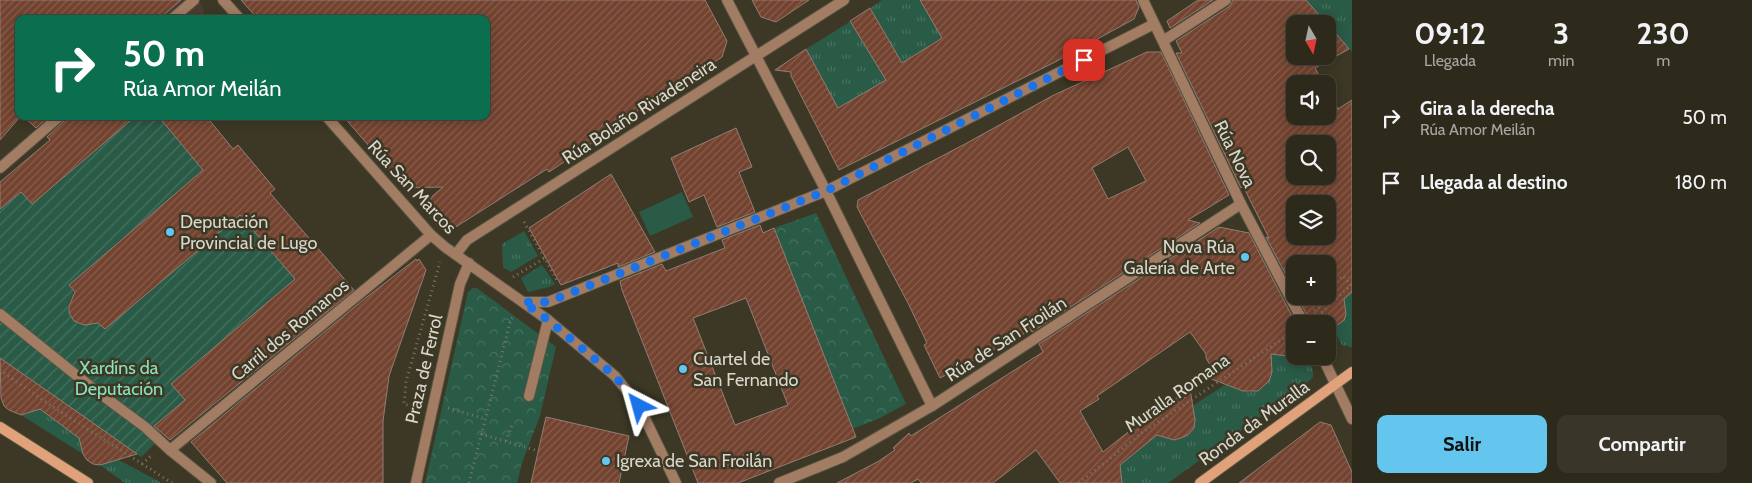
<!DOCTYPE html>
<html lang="es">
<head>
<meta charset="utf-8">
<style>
  :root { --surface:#2d2a1c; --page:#393629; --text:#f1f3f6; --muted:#a7a7a3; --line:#48463b; --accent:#64c5ee }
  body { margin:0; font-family:Cabin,sans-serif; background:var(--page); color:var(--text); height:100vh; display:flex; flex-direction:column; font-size:19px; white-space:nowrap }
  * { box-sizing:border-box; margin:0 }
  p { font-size:16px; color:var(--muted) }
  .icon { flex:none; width:28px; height:28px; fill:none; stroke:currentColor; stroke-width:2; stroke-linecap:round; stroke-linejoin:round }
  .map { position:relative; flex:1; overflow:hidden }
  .panel { display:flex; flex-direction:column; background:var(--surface); width:400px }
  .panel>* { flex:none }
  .guide { position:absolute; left:15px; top:15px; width:475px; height:105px; border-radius:10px; box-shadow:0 2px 12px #0003,0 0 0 1px var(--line); background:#0b6e4f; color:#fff; overflow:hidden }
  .needle { width:32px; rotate:171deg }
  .tools { position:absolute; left:1286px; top:15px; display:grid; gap:10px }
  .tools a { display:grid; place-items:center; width:50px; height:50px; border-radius:10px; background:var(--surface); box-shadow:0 2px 12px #0003,0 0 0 1px var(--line); font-size:25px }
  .pin { position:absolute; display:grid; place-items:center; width:42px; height:42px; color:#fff; margin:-21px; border-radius:10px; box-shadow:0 2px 8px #0006 }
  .me { position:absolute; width:55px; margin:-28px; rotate:321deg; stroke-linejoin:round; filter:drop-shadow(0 0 4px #0008) }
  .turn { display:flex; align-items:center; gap:18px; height:105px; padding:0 25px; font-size:22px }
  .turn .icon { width:65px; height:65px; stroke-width:2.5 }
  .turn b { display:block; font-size:35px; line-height:42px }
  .eta { display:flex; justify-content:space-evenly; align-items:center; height:85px; text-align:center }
  .eta b { font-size:30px; font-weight:800; line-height:35px }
  .action { display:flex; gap:10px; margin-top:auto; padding:10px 25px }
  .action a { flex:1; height:58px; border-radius:10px; background:var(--accent); color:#111; font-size:20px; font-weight:800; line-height:58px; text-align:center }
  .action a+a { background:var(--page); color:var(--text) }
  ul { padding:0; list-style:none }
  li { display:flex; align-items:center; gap:15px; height:65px; padding:0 25px }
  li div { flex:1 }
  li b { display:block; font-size:19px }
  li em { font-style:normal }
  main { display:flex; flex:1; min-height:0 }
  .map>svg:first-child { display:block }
</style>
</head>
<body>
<main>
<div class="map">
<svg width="1352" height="483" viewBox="0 0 1352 483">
  <defs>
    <pattern id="grass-tufts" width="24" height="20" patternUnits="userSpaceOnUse" patternTransform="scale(1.25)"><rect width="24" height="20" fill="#295b47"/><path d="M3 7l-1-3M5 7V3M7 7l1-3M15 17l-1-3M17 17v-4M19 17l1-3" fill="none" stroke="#477260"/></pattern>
    <pattern id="park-crowns" width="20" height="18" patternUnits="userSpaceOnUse" patternTransform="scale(1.25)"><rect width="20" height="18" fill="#295b47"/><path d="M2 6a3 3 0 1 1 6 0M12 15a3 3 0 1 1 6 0" fill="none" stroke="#477260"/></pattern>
    <pattern id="garden-furrows" width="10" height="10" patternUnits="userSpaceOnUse" patternTransform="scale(1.25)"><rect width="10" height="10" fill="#295b47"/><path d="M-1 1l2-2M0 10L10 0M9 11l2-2" fill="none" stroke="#477260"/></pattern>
    <pattern id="building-hatch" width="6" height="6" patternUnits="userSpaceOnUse" patternTransform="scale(1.25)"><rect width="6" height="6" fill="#734330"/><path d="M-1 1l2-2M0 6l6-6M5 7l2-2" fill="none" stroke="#865d4d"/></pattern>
  </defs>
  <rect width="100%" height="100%" fill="#3c3825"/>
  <path fill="#4c3b30" d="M 181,0 L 198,0 L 203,7 L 205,19 L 159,19 Z"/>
  <g fill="url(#grass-tufts)">
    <path d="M 882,0 L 920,0 L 942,37 L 902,63 L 870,8 Z"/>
    <path d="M 1304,0 L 1352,0 L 1352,52 Z"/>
    <path d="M 851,21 L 876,64 L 896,74 L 838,108 L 806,49 Z"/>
    <path d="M 524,231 L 538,256 L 511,272 L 503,267 L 502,244 Z"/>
    <path d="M 542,265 L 555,284 L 549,287 L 528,292 L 521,278 Z"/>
    <path d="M 1352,292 L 1352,347 L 1351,347 L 1342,345 L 1333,328 L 1344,320 L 1342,301 Z"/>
    <path d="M 1278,348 L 1288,356 L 1305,356 L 1313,370 L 1313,377 L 1307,383 L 1168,483 L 1122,483 L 1121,474 L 1118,466 L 1160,433 L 1174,440 C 1191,437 1200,424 1191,407 L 1229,382 C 1252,405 1280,385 1268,356 Z"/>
    <path d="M 39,408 L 82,439 L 83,454 L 21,415 L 29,413 Z"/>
    <path d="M 113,457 L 160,482 L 160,483 L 125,483 L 100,465 Z"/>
  </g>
  <g fill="url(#park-crowns)">
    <path d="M 816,213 L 906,404 L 878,419 L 852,429 L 774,228 Z"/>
    <path d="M 473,288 L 477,288 L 556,347 L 540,416 L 522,463 L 517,483 L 425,483 L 468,292 Z"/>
  </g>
  <path fill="url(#garden-furrows)" d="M 136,116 L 158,116 L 203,170 L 69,285 L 74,292 L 73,293 L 74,295 C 60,310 73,328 92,323 L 240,215 L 295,279 L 171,384 L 185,400 L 155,426 L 163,436 L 141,457 L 0,358 L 0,209 L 22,192 L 32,204 Z"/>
  <path fill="#295b47" d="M 682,192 L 693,217 L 650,236 L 639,212 Z"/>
  <g fill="url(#building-hatch)" stroke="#937d74" fill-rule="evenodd">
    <path d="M 0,0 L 181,0 L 159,19 L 19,19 L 19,118 L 0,140 Z"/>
    <path d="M 241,0 L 705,0 L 727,41 L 722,57 L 637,111 L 638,113 L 627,121 L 618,126 L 614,126 L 591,141 L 592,143 L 549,172 L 547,169 L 451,230 L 441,229 L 421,206 L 443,187 L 403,188 L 388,170 L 388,168 L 343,116 L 486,116 L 486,19 L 258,19 Z"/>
    <path d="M 752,0 L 809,0 L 776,22 L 761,17 Z"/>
    <path d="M 920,0 L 1136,0 L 1139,7 L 1134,19 L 1057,61 L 839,170 L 791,76 L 791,72 L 775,70 L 806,49 L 838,108 L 886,80 L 850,21 L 870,8 L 902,63 L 942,38 Z"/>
    <path d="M 1198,0 L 1213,0 L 1170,28 L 1167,21 Z"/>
    <path d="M 1233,0 L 1306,0 L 1327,24 L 1295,24 L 1295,56 L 1328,56 L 1328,24 L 1349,49 L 1315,68 L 1324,84 L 1295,84 L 1295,116 L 1328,116 L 1328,91 L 1338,109 L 1352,100 L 1352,292 L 1344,299 L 1346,314 L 1344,320 L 1328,332 L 1328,324 L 1308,324 L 1308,317 L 1297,296 L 1328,296 L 1328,264 L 1295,264 L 1295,292 L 1266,237 L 1269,238 L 1243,186 L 1241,188 L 1176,53 L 1182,53 L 1176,41 L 1230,6 ZM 1295,144 L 1328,144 L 1328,176 L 1295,176 ZM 1295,204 L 1328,204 L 1328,236 L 1295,236 Z"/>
    <path d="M 1147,52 L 1161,52 L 1229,195 L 1188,220 L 1200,223 L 1032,332 L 1031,330 L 940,378 L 924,345 L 927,343 L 909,305 L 857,207 L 858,200 L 965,144 L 1052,96 ZM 1128,147 L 1146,181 L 1108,199 L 1092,168 Z"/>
    <path d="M 23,116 L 49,116 L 36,128 Z"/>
    <path d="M 67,116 L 136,116 L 32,204 L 21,192 L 0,209 L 0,182 L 50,140 L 47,137 L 64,121 Z"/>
    <path d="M 158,116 L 206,116 L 233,149 L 238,145 L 275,189 L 270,193 L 354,290 L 170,440 L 154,426 L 185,400 L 171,384 L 295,279 L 240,215 L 105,329 L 98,323 L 84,325 L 74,321 L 69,313 L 69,306 L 75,292 L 69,285 L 203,170 Z"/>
    <path d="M 736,128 L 752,167 L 739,172 L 755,212 L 717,227 L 704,195 L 689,202 L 671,158 Z"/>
    <path d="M 611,174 L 655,252 L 618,267 L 618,263 L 561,285 L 529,228 Z"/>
    <path d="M 760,225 L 763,233 L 774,228 L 856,437 L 738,483 L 698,483 L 622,290 L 620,281 L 662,264 L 666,271 L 725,248 L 722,240 ZM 746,298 L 788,405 L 735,425 L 693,318 Z"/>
    <path d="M 1219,227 L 1249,233 L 1296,324 L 1295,324 L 1295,351 L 1287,356 L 1271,354 L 1272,372 L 1269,381 L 1258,391 L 1243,391 L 1209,378 L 1215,373 L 1206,358 L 1206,354 L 1190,332 L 1097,396 L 1099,399 L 1080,411 L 1103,452 L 1146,418 L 1190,389 L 1195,420 L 1194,428 L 1188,435 L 1181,438 L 1174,440 L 1157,435 L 1120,465 L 1122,483 L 1060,483 L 1036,450 L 993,483 L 921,483 L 918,479 L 911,483 L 837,483 L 879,461 L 895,450 L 893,448 L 909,433 L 911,436 L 1043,352 L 1039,344 Z"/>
    <path d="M 416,259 L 417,261 L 419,259 L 426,270 L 389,376 L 383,421 L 383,483 L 227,483 L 191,442 L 363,300 Z"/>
    <path d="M 0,358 L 86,418 L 137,454 L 100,465 L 93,464 L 87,460 L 83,454 L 79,438 L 40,409 L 21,415 L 9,410 L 4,406 L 1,398 Z"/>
    <path d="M 546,417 L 629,436 L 619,483 L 531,483 Z"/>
    <path d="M 1320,422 L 1331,425 L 1352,472 L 1352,483 L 1239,483 Z"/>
  </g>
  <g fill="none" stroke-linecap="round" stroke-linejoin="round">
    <g stroke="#585543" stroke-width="12">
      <path id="lane" d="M 529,396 L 548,320"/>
    </g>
    <g stroke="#585543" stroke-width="12">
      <g id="street">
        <path d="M 223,0 L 240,19"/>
        <path d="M 727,0 L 826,191 L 932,406"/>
        <path d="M 1143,0 L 1241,204 L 1302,320"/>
        <path d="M 172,19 L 194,0"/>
        <path d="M 1163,41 L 1226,0"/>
        <path d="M 326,116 L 431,235 L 445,247 L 548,320 L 615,376 L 639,406 L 676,483"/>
        <path d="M 0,168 L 60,116"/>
        <path d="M 456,254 L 467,240 L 844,0"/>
        <path d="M 523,302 L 548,302 L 826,191 L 1154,24"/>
        <path d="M 0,314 L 91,387 L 145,427 L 170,450 L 211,483"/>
        <path d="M 1322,356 L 1352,419"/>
        <path d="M 170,450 L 431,235"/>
        <path d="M 416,483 L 460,284 L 469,263"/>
        <path d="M 779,483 L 843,457 L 932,406 L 1241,204"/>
      </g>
    </g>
    <g stroke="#585543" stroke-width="12">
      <g id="secondary">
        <path d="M 0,427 L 88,483"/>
        <path d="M 1200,483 L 1352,372"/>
      </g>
    </g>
    <g stroke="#7b7867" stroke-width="3" stroke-dasharray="1 4" stroke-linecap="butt">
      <path d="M 524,222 L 558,282"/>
      <path d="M 513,277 L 545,258"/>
      <path d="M 1328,287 L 1343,276 L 1351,285"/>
      <path d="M 1314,310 L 1320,307 L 1314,297 L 1315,296"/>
      <path d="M 1318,316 L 1352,284"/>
      <path d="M 0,370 L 50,405 L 172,483"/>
      <path d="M 417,408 L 404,404 L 406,382 L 440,262"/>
      <path d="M 448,408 L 485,419"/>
      <path d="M 481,434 L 535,450"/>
      <path d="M 506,441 L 512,425"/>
      <path d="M 142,464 L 153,454"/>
      <path d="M 469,483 L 511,319 L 515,316"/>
      <path d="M 1079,483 L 1143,432 L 1293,332"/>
    </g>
    <use href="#lane" stroke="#a37c64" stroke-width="10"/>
    <use href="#street" stroke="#a37c64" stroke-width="10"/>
    <use href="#secondary" stroke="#e0a17b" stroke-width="10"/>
  </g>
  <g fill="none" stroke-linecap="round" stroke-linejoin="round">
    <path stroke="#1a73e8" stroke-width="9" stroke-dasharray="0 16.2" d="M 639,406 L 615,376 L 548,320 L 523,302 L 548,302 L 826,191 L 1084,60"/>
  </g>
  <g fill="#64c5ee" stroke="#3c3825" stroke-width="2">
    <circle cx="170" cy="232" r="5"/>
    <circle cx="1245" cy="257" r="5"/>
    <circle cx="683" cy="369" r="5"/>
    <circle cx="606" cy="461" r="5"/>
  </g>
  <g text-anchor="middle" stroke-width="5" stroke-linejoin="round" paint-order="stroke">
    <g font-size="18" fill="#d9d7cb" stroke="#3c3825">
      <text transform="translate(639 111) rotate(-33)" y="6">Rúa Bolaño Rivadeneira</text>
      <text transform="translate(1235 154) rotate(64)" y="6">Rúa Nova</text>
      <text transform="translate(412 187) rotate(47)" y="6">Rúa San Marcos</text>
      <text transform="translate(290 330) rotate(-40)" y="6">Carril dos Romanos</text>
      <text transform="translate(1006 339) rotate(-33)" y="6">Rúa de San Froilán</text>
      <text transform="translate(424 369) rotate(-77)" y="6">Praza de Ferrol</text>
      <text transform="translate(1177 393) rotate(-35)" y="6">Muralla Romana</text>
      <text transform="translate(1254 423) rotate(-36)" y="6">Ronda da Muralla</text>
    </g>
    <g font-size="18" fill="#d9d7cb" stroke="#3c3825" text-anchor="start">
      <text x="180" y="228">Deputación<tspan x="180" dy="21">Provincial de Lugo</tspan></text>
      <text x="1235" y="253" text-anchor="end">Nova Rúa<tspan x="1235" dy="21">Galería de Arte</tspan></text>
      <text x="693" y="365">Cuartel de<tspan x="693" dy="21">San Fernando</tspan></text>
      <text x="616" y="467">Igrexa de San Froilán</text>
    </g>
    <g font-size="18" fill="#88e2bb" stroke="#3c3825">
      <text x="119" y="374">Xardíns da<tspan x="119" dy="21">Deputación</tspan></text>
    </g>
  </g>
</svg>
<div class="tools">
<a><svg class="needle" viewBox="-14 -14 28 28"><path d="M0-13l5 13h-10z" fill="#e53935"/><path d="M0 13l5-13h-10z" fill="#a7a7a3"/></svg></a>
<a><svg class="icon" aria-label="sound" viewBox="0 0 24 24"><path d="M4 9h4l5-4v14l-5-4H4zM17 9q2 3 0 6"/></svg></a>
<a><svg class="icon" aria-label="search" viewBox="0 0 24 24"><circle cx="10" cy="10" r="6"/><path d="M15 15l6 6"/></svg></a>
<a><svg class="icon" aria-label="layers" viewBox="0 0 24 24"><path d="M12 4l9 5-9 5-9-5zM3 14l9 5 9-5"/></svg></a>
<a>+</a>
<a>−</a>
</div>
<div class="pin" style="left:1084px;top:60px;background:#d93025"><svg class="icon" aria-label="arrive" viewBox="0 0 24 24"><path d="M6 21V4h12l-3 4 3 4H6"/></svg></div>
<svg class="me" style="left:639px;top:406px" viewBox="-20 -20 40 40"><path d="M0-17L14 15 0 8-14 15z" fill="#1a73e8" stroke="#fff" stroke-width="4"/></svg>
<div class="guide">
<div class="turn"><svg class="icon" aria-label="right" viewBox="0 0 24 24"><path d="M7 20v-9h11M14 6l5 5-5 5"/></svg><div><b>50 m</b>Rúa Amor Meilán</div></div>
</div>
</div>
<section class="panel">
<div class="eta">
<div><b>09:12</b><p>Llegada</p></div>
<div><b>3</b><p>min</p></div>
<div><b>230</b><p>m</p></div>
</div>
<ul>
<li><svg class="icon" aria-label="right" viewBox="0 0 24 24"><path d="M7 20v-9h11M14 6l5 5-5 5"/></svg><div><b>Gira a la derecha</b><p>Rúa Amor Meilán</p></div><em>50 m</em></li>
<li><svg class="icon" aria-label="arrive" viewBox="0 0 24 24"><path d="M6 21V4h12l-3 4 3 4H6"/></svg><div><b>Llegada al destino</b></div><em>180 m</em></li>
</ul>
<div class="action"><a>Salir</a><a>Compartir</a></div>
</section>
</main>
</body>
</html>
